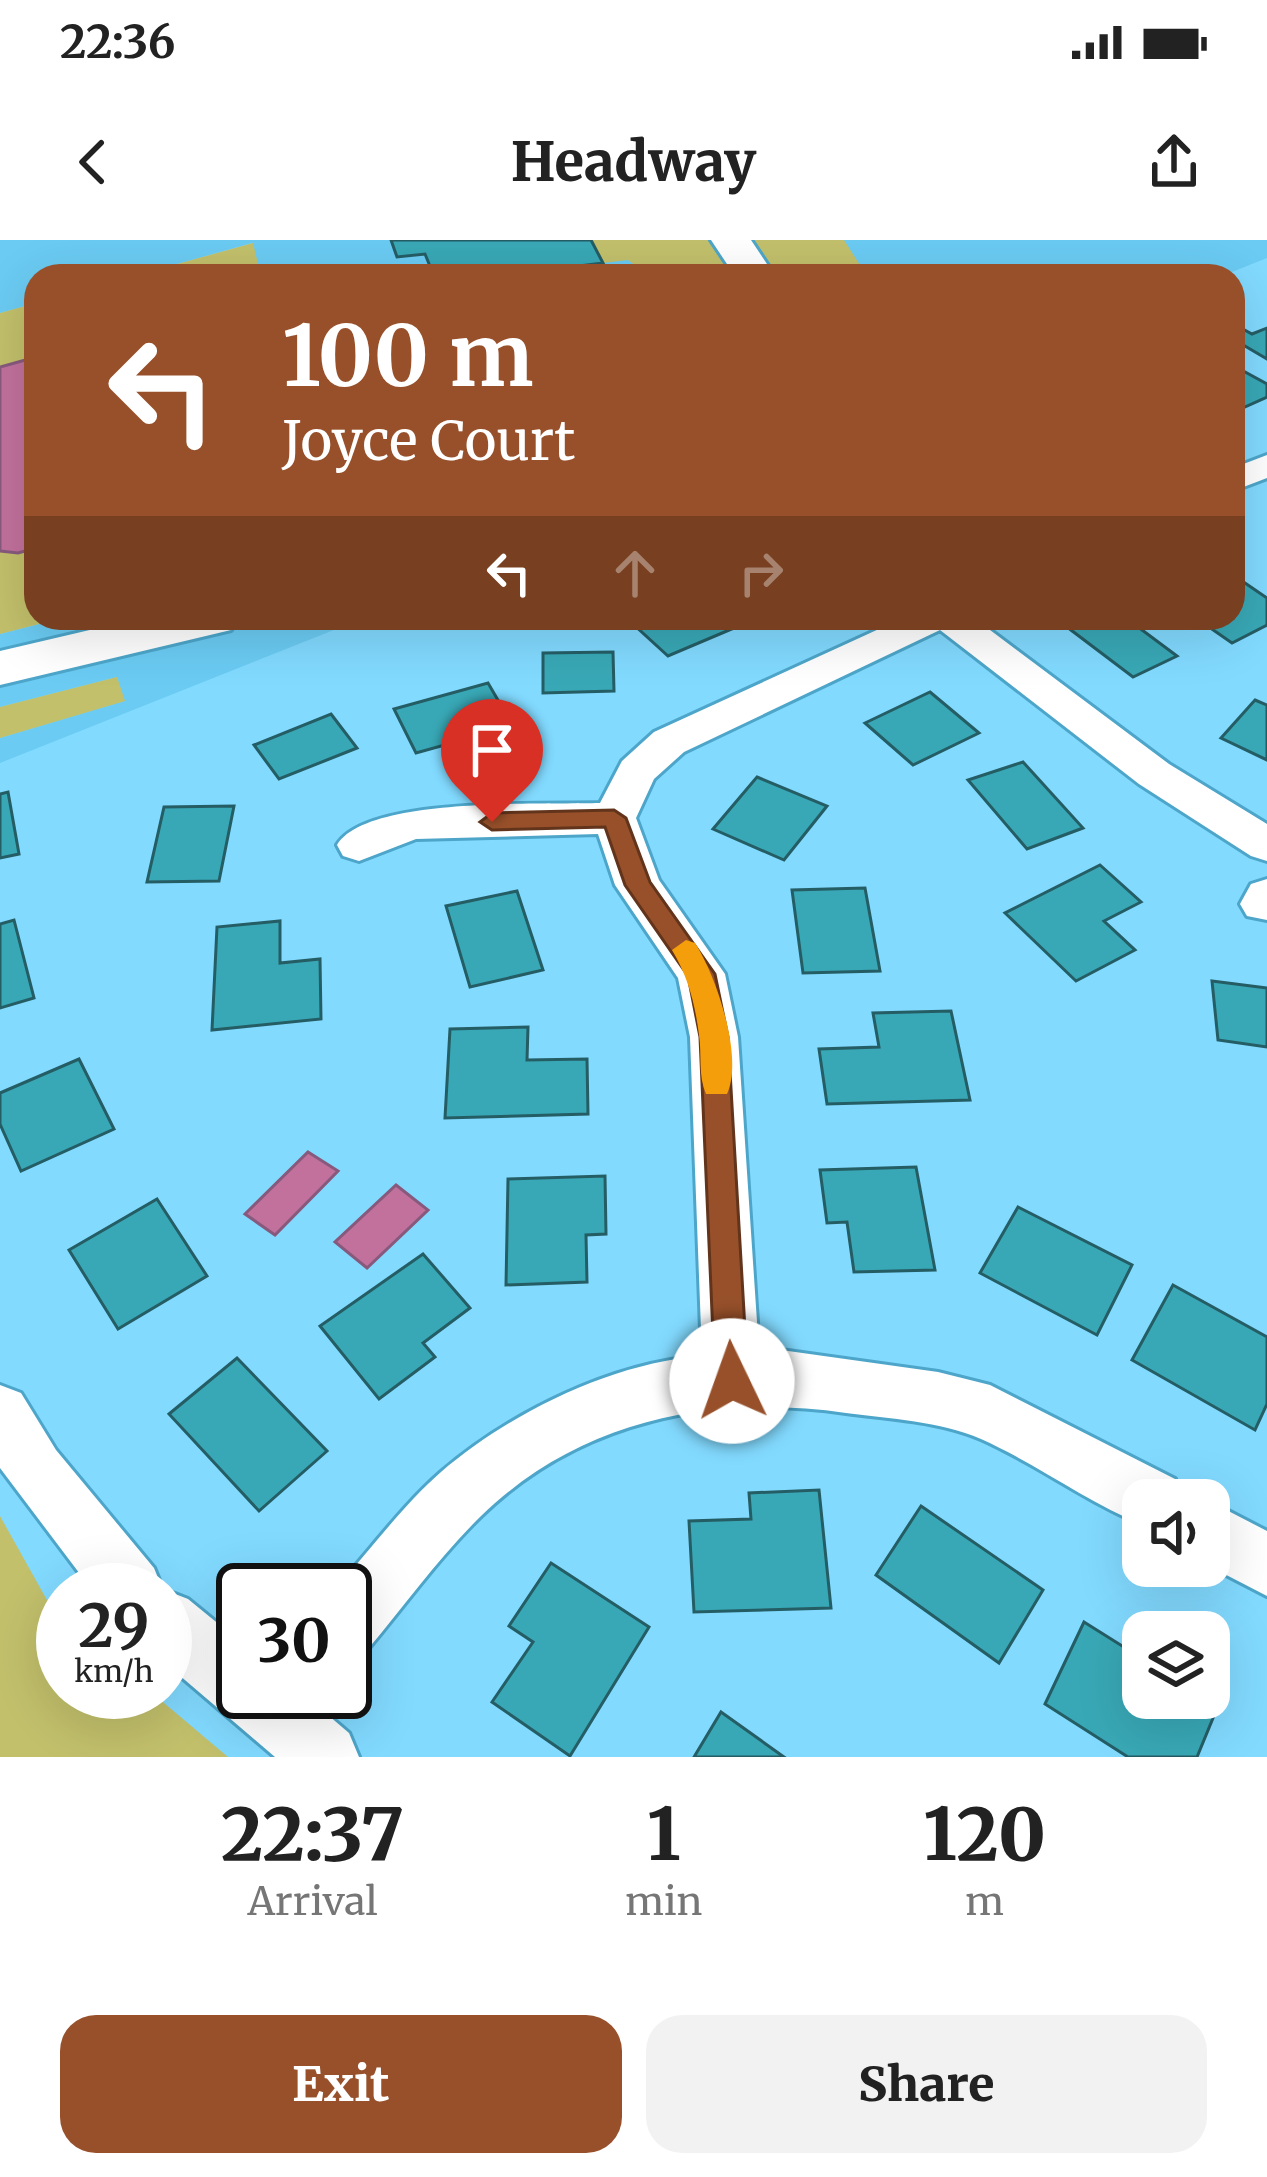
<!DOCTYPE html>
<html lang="en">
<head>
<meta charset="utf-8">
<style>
  :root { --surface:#fff; --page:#f2f2f2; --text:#222; --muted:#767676; --accent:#97502a }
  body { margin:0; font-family:Merriweather,serif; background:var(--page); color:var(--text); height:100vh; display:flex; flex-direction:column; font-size:45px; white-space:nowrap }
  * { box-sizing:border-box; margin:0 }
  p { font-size:39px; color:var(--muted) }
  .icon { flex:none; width:66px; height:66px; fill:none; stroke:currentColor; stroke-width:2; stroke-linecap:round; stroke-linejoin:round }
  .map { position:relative; height:1517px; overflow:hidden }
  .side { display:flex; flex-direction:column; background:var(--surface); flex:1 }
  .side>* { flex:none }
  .guide { position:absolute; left:24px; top:24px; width:1221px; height:366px; border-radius:36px; box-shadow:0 12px 48px #0002; background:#97502a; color:#fff; overflow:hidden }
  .controls { position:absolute; left:1122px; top:1239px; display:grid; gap:24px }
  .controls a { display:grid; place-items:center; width:108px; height:108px; border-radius:24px; background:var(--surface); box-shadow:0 12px 48px #0002; font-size:60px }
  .speed { position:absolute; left:36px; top:1323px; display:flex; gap:24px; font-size:60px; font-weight:700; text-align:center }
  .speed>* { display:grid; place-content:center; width:156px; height:156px; border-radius:50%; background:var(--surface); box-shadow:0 12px 48px #0002; line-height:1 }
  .speed small { font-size:30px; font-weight:400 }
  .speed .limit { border:6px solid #111; border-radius:18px; background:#fff; color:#111 }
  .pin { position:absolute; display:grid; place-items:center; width:102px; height:102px; color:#fff; margin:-123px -51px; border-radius:50% 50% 50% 0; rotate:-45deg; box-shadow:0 0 12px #0007 }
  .pin .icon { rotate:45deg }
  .me { position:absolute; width:132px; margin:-66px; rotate:357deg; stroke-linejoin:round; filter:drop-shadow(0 0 9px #0008) }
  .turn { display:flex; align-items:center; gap:42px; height:252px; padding:0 60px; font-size:54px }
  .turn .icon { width:156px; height:156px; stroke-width:2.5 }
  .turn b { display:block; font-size:84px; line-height:102px }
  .lanes { display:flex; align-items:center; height:114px; padding:0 60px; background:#0003; justify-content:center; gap:60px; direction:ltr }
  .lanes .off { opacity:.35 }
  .eta { display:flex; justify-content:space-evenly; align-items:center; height:204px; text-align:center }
  .eta b { font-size:72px; font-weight:800; line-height:84px }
  .cta { display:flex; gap:24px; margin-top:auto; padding:24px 60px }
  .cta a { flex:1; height:138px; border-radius:36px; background:var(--accent); color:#fff; font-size:48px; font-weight:800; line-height:138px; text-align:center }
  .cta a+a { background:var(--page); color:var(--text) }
  .status { display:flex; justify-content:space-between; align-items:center; height:84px; padding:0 60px; background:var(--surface); direction:ltr }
  .status svg { height:33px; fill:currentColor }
  header { display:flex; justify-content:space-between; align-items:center; height:156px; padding:0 60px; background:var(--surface); font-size:54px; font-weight:800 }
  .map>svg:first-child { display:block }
</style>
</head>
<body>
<div class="status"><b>22:36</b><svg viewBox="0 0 49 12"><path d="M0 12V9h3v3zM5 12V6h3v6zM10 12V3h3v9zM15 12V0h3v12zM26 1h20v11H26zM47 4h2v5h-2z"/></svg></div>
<header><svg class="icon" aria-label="back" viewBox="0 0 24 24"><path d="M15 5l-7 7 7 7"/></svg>Headway<svg class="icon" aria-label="share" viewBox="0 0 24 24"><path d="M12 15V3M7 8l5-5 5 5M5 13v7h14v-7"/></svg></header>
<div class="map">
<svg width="1267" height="1517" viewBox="0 0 1267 1517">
  <rect width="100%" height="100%" fill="#82daff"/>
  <g fill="#6bcbf3">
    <path d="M 0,0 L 1267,0 L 1267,18 L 1222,36 L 261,36 L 252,3 L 134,36 L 36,36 L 36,63 L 0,73 Z"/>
    <path d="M 63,378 L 364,378 L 0,523 L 0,498 L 124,461 L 117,437 L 0,467 L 0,394 Z"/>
  </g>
  <g fill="#c2c06b">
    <path d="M 591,0 L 844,0 L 867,36 L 649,36 L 628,20 L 603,23 Z"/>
    <path d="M 253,3 L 261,36 L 134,36 Z"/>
    <path d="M 36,63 L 36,117 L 0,127 L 0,73 Z"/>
    <path d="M 36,308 L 36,378 L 63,378 L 0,394 L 0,311 L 18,313 Z"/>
    <path d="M 117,437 L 125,461 L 0,498 L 0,467 Z"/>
    <path d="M 0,1276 L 52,1369 L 63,1378 L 63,1452 L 151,1452 L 228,1517 L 0,1517 Z"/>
  </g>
  <g fill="#c1719c" stroke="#875a7d" stroke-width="3">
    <path d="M 36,117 L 36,308 L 18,313 L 0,311 L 0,127 Z"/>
    <path d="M 308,912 L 338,931 L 275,995 L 245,974 Z"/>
    <path d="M 396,945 L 428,970 L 367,1028 L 335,1002 Z"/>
  </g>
  <g fill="#39a8b6" stroke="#255d65" stroke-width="3">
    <path d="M 391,0 L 591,0 L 603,23 L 497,36 L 434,36 L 425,14 L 397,17 Z"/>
    <path d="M 1241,88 L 1252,94 L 1267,88 L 1267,119 L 1233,99 L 1233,91 Z"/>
    <path d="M 1236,127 L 1267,144 L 1267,157 L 1236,171 Z"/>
    <path d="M 1245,343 L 1267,358 L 1267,385 L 1232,403 L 1196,378 L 1233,378 L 1233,349 Z"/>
    <path d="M 648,378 L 722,378 L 734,388 L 668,416 L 633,384 Z"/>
    <path d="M 1088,378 L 1126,378 L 1177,416 L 1133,437 L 1067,387 Z"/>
    <path d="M 613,412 L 614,451 L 543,453 L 543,413 Z"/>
    <path d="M 488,443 L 513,486 L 416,513 L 394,469 Z"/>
    <path d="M 930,452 L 979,493 L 913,525 L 865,483 Z"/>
    <path d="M 1255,460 L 1267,465 L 1267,520 L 1221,498 Z"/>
    <path d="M 331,474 L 357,508 L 279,539 L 254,505 Z"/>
    <path d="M 1023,522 L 1083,588 L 1027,609 L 968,540 Z"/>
    <path d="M 757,537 L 827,566 L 784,620 L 713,589 Z"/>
    <path d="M 8,552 L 19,614 L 0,618 L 0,554 Z"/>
    <path d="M 234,566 L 219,641 L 147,642 L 164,567 Z"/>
    <path d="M 1100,625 L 1141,662 L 1104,681 L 1135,710 L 1076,741 L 1005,673 Z"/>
    <path d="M 865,648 L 880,731 L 803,733 L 792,650 Z"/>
    <path d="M 517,651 L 543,730 L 470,747 L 446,666 Z"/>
    <path d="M 14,680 L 34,758 L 0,768 L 0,684 Z"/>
    <path d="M 280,681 L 280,723 L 320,719 L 321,779 L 212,790 L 217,687 Z"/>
    <path d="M 1212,741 L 1267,748 L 1267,807 L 1218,800 Z"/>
    <path d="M 951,771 L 970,860 L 827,864 L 819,809 L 879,807 L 873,773 Z"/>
    <path d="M 528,787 L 527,820 L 587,819 L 588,874 L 445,878 L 450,789 Z"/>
    <path d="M 79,819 L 114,889 L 21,931 L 0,884 L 0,853 Z"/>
    <path d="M 916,927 L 935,1030 L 854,1032 L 847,982 L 827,983 L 820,930 Z"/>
    <path d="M 605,936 L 606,994 L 586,995 L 587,1042 L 506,1045 L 508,939 Z"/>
    <path d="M 157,959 L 207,1036 L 118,1089 L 69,1010 Z"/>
    <path d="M 1018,967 L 1132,1025 L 1097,1095 L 980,1033 Z"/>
    <path d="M 423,1014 L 470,1068 L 423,1103 L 435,1117 L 379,1159 L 320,1086 Z"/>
    <path d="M 1173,1045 L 1267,1097 L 1267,1164 L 1255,1190 L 1132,1120 Z"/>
    <path d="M 237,1118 L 327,1211 L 259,1271 L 169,1174 Z"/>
    <path d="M 819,1250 L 831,1368 L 694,1372 L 689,1281 L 751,1279 L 749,1253 Z"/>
    <path d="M 921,1266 L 1043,1350 L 999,1423 L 876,1335 Z"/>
    <path d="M 551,1323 L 649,1387 L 570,1516 L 492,1462 L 533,1402 L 509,1386 Z"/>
    <path d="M 1084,1382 L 1143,1419 L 1143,1458 L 1209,1458 L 1209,1432 L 1227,1444 L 1197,1517 L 1128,1517 L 1045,1464 Z"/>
    <path d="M 721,1472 L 784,1517 L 694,1517 Z"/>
  </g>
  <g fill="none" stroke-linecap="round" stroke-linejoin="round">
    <g stroke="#4da6ca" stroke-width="6">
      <g id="street">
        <path d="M 1267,215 L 1267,238 L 1233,251 L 1233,228 Z"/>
        <path d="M 903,378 L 974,378 L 1169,524 L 1267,584 L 1267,621 L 1251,616 L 1139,544 L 940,390 L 684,512 L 654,539 L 636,578 L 659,640 L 725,734 L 738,797 L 759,1112 L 781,1110 L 938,1132 L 990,1145 L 1175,1239 L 1184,1260 L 1143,1260 L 1143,1285 C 1087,1262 1037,1224 981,1199 C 940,1181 890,1179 846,1173 C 714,1154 581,1179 481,1276 C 440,1316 405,1365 368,1409 L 345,1418 L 345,1350 L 334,1350 C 369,1312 402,1266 441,1232 C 510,1173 611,1123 702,1116 L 690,797 L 678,738 L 615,645 L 598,594 L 416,599 L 359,621 L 343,616 L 337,605 C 366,556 544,565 600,563 L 622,521 L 654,492 Z"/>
        <path d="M 1267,639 L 1267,680 L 1247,676 L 1240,664 L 1251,644 Z"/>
        <path d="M 0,1145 L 21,1153 L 56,1210 L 154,1328 L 163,1350 L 92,1350 L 0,1228 Z"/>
        <path d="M 1209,1261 L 1267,1291 L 1267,1356 L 1209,1326 Z"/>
        <path d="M 165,1350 L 188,1359 L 243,1404 L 243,1452 L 301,1452 L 349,1493 L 359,1517 L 275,1517 L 165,1423 Z"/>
      </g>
    </g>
    <g stroke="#4da6ca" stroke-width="6">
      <g id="secondary">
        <path d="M 711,0 L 751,0 L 775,36 L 735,36 Z"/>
        <path d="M 141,378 L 238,378 L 231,390 L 0,445 L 0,411 Z"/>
      </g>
    </g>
    <use href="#street" fill="#fff" fill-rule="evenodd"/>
    <use href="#secondary" fill="#fff" fill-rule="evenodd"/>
  </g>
  <path fill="#97502a" stroke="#62341b" stroke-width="3" d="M 614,570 L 626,578 L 650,642 L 715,734 L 728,797 L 748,1141 L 743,1151 L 732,1156 L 720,1151 L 715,1141 L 700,797 L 688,736 L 625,645 L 605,587 L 492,590 L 480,582 L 492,573 Z"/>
  <path fill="#f59e0b" d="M 686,700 L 695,703 C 716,735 744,817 727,854 L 706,854 C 698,836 702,815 699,795 C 695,763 688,737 672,710 Z"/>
</svg>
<div class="controls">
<a><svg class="icon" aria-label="sound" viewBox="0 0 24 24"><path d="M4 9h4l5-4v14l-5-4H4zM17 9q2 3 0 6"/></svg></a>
<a><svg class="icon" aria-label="layers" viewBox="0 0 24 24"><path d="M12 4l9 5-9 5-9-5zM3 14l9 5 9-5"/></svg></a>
</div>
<div class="speed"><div>29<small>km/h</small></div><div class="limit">30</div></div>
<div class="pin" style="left:492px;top:582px;background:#d93025"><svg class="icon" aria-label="arrive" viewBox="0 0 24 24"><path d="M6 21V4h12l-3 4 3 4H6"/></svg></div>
<svg class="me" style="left:732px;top:1141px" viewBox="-20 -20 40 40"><circle r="19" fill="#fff"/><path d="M0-13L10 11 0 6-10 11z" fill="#97502a"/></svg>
<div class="guide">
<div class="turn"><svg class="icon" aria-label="left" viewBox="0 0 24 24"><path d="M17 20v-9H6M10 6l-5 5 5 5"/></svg><div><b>100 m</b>Joyce Court</div></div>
<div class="lanes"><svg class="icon" aria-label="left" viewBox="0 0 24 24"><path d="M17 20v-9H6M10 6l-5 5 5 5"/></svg><svg class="icon off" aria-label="ahead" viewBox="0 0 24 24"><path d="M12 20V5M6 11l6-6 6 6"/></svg><svg class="icon off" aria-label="right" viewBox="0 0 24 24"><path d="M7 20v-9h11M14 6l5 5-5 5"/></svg></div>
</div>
</div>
<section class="side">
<div class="eta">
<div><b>22:37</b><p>Arrival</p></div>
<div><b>1</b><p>min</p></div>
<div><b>120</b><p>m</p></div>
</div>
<div class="cta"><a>Exit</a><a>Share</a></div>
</section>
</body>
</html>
